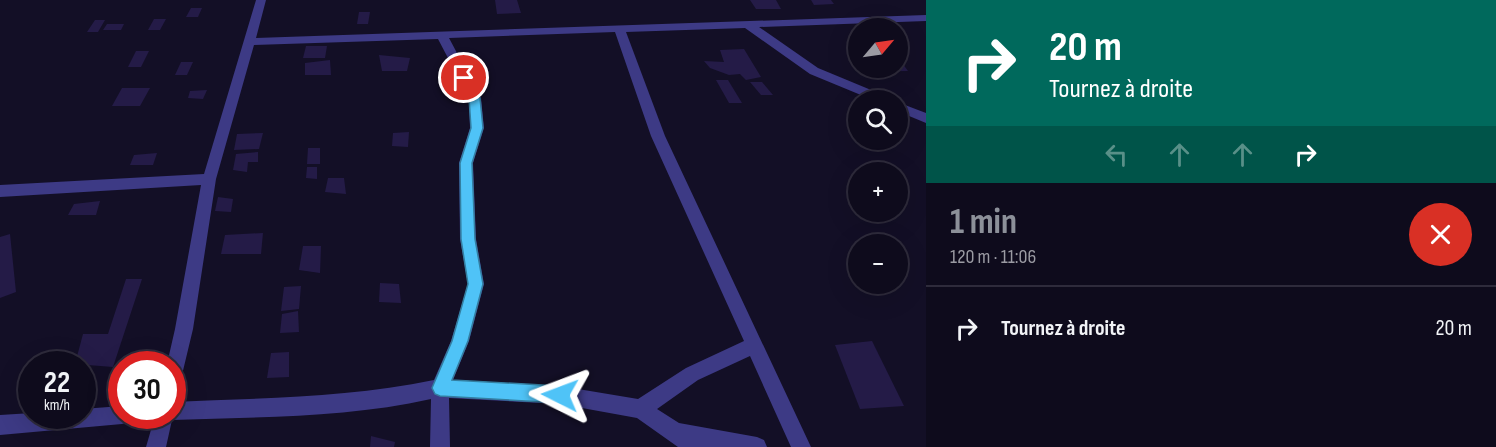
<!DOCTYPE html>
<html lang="fr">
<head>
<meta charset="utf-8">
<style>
  :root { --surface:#0e0b1c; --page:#171425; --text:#f1f3f6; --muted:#9b9ba3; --line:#2e2b3b; --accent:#8c9099 }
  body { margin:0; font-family:"Sofia Sans Condensed",sans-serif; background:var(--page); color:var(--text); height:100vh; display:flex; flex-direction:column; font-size:22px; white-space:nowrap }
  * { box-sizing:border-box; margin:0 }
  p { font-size:20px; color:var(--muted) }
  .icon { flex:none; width:33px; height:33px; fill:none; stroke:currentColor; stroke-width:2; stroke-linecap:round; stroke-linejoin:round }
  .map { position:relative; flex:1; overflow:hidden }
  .panel { display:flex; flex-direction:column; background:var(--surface); width:570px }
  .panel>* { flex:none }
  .banner { background:#00695c; color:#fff; overflow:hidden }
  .needle { width:39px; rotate:61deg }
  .tools { position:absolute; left:848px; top:18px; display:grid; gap:12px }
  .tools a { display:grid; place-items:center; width:60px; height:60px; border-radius:50%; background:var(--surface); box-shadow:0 6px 24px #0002,0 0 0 2px var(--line); font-size:30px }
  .speed { position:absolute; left:18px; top:351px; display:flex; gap:12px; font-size:30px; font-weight:700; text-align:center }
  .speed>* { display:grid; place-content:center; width:78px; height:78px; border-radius:50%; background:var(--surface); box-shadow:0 6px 24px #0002,0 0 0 2px var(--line); line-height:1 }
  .speed small { font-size:15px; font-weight:400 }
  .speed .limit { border:9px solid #d22; background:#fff; color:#111 }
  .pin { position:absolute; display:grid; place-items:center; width:51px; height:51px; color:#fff; margin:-26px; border:3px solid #fff; border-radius:50%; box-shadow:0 2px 6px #0007 }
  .me { position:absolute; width:66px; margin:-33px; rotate:273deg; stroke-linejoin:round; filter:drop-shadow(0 0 4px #0008) }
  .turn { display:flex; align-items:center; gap:21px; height:126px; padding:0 24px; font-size:27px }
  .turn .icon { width:78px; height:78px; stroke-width:2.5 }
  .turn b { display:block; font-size:42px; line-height:51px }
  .lanes { display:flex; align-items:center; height:57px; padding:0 24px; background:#0003; justify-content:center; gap:30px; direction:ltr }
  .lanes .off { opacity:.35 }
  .round { display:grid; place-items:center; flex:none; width:63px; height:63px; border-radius:32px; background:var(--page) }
  .overview { display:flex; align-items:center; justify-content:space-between; height:102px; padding:0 24px }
  h1 { font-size:36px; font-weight:700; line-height:45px; color:var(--accent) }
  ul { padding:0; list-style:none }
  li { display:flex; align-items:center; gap:18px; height:84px; padding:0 24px; border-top:2px solid var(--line) }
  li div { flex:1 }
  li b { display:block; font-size:22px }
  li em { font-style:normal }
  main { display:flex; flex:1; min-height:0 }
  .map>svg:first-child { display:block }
</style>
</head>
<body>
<main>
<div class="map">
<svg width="926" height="447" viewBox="0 0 926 447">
  <rect width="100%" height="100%" fill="#130f26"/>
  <g fill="#241b47">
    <path d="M 495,0 L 517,0 L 521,13 L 497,14 Z"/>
    <path d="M 750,0 L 776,0 L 781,9 L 756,9 Z"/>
    <path d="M 811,0 L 831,0 L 834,4 L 814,5 Z"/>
    <path d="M 191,8 L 202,8 L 198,17 L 186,17 Z"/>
    <path d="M 359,12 L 370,12 L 368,24 L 357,24 Z"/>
    <path d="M 154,19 L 166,19 L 160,30 L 148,30 Z"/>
    <path d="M 95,20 L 105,20 L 98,32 L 87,32 Z"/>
    <path d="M 107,24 L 124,24 L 121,30 L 103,30 Z"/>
    <path d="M 306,46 L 327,46 L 325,58 L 303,58 Z"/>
    <path d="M 744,49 L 761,77 L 746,80 L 740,74 L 729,75 L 710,68 L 704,61 L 724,62 L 720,50 Z"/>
    <path d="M 136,51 L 149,51 L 141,67 L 128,67 Z"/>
    <path d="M 379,55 L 410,58 L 407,71 L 382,71 Z"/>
    <path d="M 849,56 L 858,56 L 858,68 L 897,68 L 897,56 L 908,71 L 861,72 Z"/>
    <path d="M 330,60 L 331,75 L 305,75 L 305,63 Z"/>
    <path d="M 181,62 L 193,62 L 187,75 L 175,75 Z"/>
    <path d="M 716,80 L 728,80 L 742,103 L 729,103 Z"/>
    <path d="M 750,82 L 762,82 L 773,95 L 761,95 Z"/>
    <path d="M 122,88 L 150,88 L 140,106 L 112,106 Z"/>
    <path d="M 207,90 L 203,99 L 188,98 L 190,91 Z"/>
    <path d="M 409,132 L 408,147 L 392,146 L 393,133 Z"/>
    <path d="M 263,133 L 259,149 L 234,150 L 237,134 Z"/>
    <path d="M 308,148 L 320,148 L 320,164 L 307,164 Z"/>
    <path d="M 258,152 L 258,162 L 248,162 L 247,172 L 233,170 L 236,154 Z"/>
    <path d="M 157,153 L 153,165 L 130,165 L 134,155 Z"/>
    <path d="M 307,167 L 317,167 L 317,179 L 306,178 Z"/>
    <path d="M 328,178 L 344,178 L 346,194 L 325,192 Z"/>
    <path d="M 218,197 L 233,199 L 231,212 L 215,211 Z"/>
    <path d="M 100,201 L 96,215 L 68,215 L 74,204 Z"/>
    <path d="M 263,233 L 261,254 L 221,254 L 225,235 Z"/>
    <path d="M 10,234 L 16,292 L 0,298 L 0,237 Z"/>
    <path d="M 303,246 L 321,246 L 320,273 L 299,270 Z"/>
    <path d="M 126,279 L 142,279 L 113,367 L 75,364 L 83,334 L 108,334 Z"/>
    <path d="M 380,283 L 399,284 L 401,303 L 379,302 Z"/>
    <path d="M 301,286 L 299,309 L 281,311 L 284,287 Z"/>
    <path d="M 298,311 L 299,332 L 280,333 L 282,314 Z"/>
    <path d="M 872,341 L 904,406 L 860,409 L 835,345 Z"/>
    <path d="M 289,352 L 289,377 L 267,378 L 271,353 Z"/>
    <path d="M 371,436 L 395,442 L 394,447 L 370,447 Z"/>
  </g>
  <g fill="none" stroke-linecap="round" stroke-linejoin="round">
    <g fill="#3d3a85" fill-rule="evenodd">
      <path d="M 256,0 L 266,0 L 256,38 L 926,15 L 926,21 L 759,27 L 818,68 L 888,97 L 890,100 L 873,100 L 810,74 L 745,28 L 626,32 L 665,136 L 811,447 L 791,447 L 750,356 L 698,380 L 657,409 L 679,423 L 757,437 L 764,440 L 767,447 L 678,447 L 637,418 L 560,404 L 449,398 L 450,447 L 430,447 L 431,399 C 346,418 259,417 172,420 L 166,447 L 146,447 L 155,416 L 172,416 L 172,402 C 260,398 348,398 434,380 L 451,341 L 468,284 L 460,239 L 459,163 L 470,128 L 469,98 L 438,39 L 254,45 L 216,179 L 193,329 L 181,379 L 178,385 L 172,388 L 172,364 L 167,364 L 175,329 L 201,185 L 0,197 L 0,185 L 204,174 ZM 615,32 L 651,136 L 744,341 L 686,368 L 638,399 L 560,386 L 453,380 L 469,341 L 484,284 L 476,239 L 473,163 L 484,128 L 481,98 L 449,38 Z"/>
      <path d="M 897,102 L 926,113 L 926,123 L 897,111 Z"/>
      <path d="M 122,406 L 122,416 L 131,416 L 129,422 L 122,424 L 0,435 L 0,415 L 32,413 L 32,416 L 82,416 L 82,409 Z"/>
    </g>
  </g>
  <path fill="#4fc3f7" stroke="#337fa1" stroke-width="1.5" d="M 464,74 L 468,75 L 480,98 L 483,128 L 472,163 L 475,239 L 483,284 L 468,341 L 452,380 L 560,386 L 566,389 L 569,395 L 566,401 L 560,403 L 440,396 L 435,394 L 432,388 L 452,341 L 468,284 L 461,239 L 460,163 L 471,128 L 469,98 L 458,78 Z"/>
</svg>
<div class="tools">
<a><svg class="needle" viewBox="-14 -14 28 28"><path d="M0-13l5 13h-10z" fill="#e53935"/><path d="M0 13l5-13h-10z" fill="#9b9ba3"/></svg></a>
<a><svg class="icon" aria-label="search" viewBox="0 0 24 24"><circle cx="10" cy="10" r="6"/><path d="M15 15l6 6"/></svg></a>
<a>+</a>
<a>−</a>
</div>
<div class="speed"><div>22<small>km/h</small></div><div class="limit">30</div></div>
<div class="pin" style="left:464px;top:78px;background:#d93025"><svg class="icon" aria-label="arrive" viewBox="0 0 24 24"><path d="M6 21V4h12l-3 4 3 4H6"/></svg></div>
<svg class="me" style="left:560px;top:395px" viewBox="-20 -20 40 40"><path d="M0-17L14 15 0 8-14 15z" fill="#4fc3f7" stroke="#fff" stroke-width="4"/></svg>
</div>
<section class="panel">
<div class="banner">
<div class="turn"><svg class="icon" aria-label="right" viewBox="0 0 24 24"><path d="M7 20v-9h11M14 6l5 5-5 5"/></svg><div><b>20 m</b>Tournez à droite</div></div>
<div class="lanes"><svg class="icon off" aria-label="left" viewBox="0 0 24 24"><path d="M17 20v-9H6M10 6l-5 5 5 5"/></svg><svg class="icon off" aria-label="ahead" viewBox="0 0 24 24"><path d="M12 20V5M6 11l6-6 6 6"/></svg><svg class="icon off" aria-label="ahead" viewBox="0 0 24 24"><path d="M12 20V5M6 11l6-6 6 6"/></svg><svg class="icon" aria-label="right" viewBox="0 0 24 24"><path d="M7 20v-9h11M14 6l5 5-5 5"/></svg></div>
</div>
<div class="overview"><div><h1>1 min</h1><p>120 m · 11:06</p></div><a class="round" style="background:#d93025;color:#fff"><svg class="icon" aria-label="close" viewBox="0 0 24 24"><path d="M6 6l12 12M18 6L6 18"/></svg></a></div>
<ul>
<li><svg class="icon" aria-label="right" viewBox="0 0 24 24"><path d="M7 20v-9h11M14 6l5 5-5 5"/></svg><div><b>Tournez à droite</b></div><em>20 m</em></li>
</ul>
</section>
</main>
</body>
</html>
